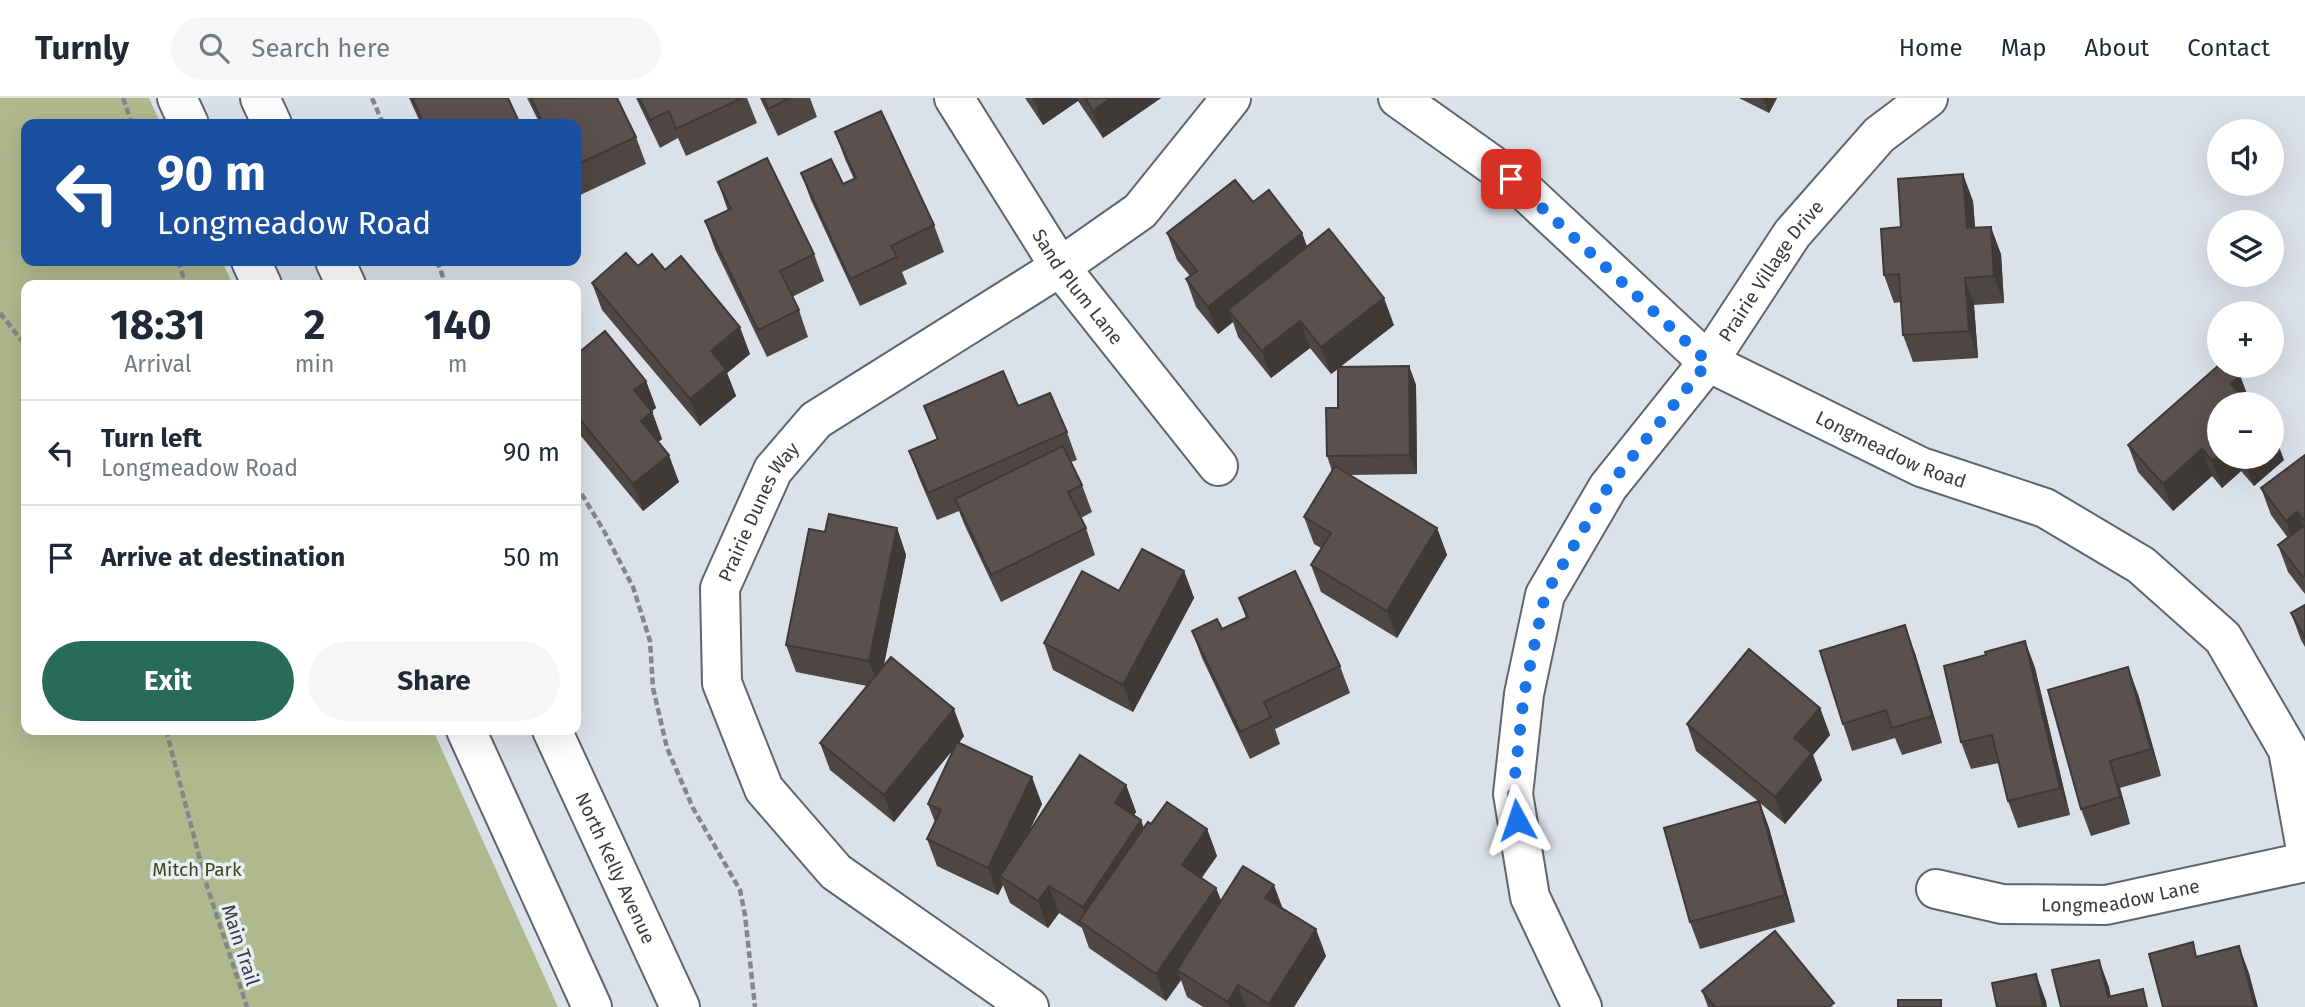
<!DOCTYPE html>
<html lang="en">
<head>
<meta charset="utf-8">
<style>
  :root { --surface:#fff; --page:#f6f6f7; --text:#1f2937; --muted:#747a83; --line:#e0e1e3; --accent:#296b5b }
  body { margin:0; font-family:"Fira Sans",sans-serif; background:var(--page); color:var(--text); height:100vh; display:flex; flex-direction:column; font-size:26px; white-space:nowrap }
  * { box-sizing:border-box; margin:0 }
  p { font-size:23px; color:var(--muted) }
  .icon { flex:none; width:38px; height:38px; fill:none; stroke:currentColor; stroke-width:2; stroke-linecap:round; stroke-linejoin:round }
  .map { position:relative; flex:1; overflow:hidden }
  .side { position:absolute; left:21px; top:182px; width:560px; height:455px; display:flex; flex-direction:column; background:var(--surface); border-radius:14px; box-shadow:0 7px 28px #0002 }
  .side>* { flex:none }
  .guide { position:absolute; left:21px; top:21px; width:560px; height:147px; border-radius:14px; box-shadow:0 7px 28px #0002; background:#1a4fa0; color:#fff; overflow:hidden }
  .controls { position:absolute; left:2207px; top:21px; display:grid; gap:14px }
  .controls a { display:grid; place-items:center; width:77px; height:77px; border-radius:50%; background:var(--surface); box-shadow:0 7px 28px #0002; font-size:35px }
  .pin { position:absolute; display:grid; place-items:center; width:60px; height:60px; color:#fff; margin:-30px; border-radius:14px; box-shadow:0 4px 10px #0006 }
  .me { position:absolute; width:77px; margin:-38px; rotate:355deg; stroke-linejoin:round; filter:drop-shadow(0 0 5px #0008) }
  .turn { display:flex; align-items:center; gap:24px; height:147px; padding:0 21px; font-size:32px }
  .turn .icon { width:91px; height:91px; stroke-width:2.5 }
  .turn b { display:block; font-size:49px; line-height:60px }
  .eta { display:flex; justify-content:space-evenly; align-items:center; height:119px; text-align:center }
  .eta b { font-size:42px; font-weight:700; line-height:49px }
  .button { display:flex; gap:14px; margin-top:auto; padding:14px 21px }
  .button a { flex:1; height:80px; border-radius:42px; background:var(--accent); color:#fff; font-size:28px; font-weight:700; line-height:80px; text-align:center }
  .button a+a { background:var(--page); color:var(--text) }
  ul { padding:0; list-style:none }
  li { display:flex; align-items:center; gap:21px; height:105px; padding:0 21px; border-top:2px solid var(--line) }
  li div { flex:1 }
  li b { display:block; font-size:26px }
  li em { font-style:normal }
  header { display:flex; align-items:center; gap:42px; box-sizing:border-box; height:98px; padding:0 35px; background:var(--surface); border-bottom:2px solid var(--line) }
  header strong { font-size:33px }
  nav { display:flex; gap:38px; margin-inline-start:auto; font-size:24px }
  .search { width:490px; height:63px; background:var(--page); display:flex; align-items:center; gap:18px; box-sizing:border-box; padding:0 24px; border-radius:38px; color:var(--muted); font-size:26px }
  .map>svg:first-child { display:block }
</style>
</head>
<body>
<header>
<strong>Turnly</strong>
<div class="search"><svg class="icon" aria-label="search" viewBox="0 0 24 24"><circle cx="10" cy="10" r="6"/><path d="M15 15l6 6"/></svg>Search here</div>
<nav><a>Home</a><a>Map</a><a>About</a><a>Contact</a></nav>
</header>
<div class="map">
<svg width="2305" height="909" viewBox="0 0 2305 909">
  <rect width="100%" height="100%" fill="#dbe1e8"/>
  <path fill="#b0b88d" d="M 0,0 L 149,0 L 161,26 L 26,26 L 26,163 L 222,163 L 233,187 L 26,187 L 26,632 L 433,632 L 558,909 L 0,909 Z"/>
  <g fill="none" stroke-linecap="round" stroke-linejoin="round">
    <g stroke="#60656c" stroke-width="42">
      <g id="minor">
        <path d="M 177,0 L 189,26"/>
        <path d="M 260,0 L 272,26"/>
        <path id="s1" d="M 954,0 L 1060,169 L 1218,368"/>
        <path id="s2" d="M 1398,0 L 1512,81 L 1708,264 L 1921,369 L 2045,410 L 2141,467 L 2223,540 L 2288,652 L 2305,746"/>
        <path d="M 251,163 L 262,187"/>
        <path d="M 335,163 L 346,187"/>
        <path d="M 466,632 L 592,909"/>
        <path id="s3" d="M 552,632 L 680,909"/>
        <path id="s4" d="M 1936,791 L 2002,806 L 2106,807 L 2305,764"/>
        <path id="s5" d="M 1029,909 L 836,774 L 764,691 L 722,585 L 720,490 L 773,372 L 816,322 L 1060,169 L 1140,113 L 1231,0"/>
        <path id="s6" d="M 1582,909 L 1530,799 L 1513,696 L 1524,596 L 1545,497 L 1608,389 L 1708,264 L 1792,136 L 1879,37 L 1928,0"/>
      </g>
    </g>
    <g stroke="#83878c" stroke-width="4.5" stroke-dasharray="7 3.5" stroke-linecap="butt">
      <path d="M 123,0 L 132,26"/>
      <path d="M 372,0 L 383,26"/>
      <path d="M 178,163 L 186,187"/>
      <path d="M 437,163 L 446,187"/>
      <path d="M 0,215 L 26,248"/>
      <path d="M 576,387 L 604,433 L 633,489 L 650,543 L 653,590 L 667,650 L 693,710 L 740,792 L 745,817 L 755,909"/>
      <path d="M 166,632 L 207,788 L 247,909"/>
    </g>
    <use href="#minor" stroke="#fff" stroke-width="38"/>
  </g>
  <g fill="#4d4643">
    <path d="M 409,0 L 508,0 L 520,26 L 421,26 Z"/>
    <path d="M 527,0 L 617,0 L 636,39 L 646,66 L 576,99 L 576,26 L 540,26 Z"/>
    <path d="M 636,0 L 747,0 L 757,25 L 686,58 L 678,40 L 660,50 Z"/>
    <path d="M 760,0 L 810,0 L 817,19 L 778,38 Z"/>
    <path d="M 1025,0 L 1161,0 L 1103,40 L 1078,3 L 1043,27 Z"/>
    <path d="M 1739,0 L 1777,0 L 1769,15 Z"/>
    <path d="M 835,34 L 934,127 L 944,154 L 902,174 L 907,186 L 860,208 L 811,102 L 801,75 L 843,86 L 854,81 L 845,61 Z"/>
    <path d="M 718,84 L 814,156 L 824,183 L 792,199 L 799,212 L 808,239 L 767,259 L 715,151 L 705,123 L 728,113 Z"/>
    <path d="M 1973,103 L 1975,129 L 2001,156 L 2004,205 L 1974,207 L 1978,260 L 1913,264 L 1903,237 L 1901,204 L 1894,205 L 1884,177 L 1901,129 Z"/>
    <path d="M 1253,104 L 1302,135 L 1307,149 L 1394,227 L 1340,269 L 1409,268 L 1416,287 L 1417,376 L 1350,377 L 1437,430 L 1447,457 L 1397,540 L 1321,494 L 1311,467 L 1321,450 L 1314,446 L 1304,419 L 1332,373 L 1327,358 L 1338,310 L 1338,271 L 1331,276 L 1310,250 L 1271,280 L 1238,239 L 1233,224 L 1218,236 L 1196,209 L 1186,181 L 1190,178 L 1177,162 L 1167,135 Z"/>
    <path d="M 638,168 L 665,172 L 750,256 L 727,275 L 736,298 L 700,328 L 602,212 L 592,185 Z"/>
    <path d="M 576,257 L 646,283 L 656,310 L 652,313 L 662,341 L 658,344 L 679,384 L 643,413 L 576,332 Z"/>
    <path d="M 2250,304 L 2219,359 L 2272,359 L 2284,362 L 2254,388 L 2241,373 L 2222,390 L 2212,378 L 2173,413 L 2138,374 L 2128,347 Z"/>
    <path d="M 924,308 L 1018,308 L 1067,334 L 1077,362 L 1071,364 L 1082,387 L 1092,414 L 1081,420 L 1086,430 L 1095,457 L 1001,504 L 965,428 L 959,413 L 937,422 L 919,380 L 909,353 L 937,341 Z"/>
    <path d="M 2305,357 L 2305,496 L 2288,474 L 2278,447 L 2288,440 L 2271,417 L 2261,390 Z"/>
    <path d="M 897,430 L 906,457 L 884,567 L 964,638 L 959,645 L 1042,706 L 1028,735 L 1126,687 L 1136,714 L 1134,717 L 1144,730 L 1151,726 L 1207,731 L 1217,758 L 1201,780 L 1216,790 L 1221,802 L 1282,810 L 1326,858 L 1294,909 L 1203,909 L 1187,899 L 1181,882 L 1166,903 L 1089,850 L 1082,830 L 1059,815 L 1048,830 L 1010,805 L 1003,787 L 998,797 L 937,768 L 927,741 L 935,724 L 928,706 L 955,649 L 894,724 L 830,672 L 820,645 L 867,588 L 796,574 L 786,547 L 825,434 Z"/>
    <path d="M 1184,473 L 1194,500 L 1133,614 L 1053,572 L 1044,545 L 1119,493 Z"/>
    <path d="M 1239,500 L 1340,568 L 1350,595 L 1275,631 L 1280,646 L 1250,661 L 1202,560 L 1192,533 L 1222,531 L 1246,520 Z"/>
    <path d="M 2305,507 L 2305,549 L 2301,542 L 2291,515 Z"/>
    <path d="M 2025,543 L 2035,570 L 2070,717 L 2018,730 L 2008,703 L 1999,665 L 1971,671 L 1961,644 L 1986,557 Z"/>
    <path d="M 1915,555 L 1942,645 L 1902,657 L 1895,640 L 1852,653 L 1843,626 Z"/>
    <path d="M 2138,596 L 2161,678 L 2120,690 L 2130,726 L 2091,738 L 2081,711 Z"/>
    <path d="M 1820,610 L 1830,637 L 1813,657 L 1822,682 L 1785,726 L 1760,705 L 1769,730 L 1795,824 L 1700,851 L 1690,824 L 1758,703 L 1696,653 L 1687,626 Z"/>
    <path d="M 1702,893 L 1835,909 L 1708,909 Z"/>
  </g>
  <g fill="#3f3937">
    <path d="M 1034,0 L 1077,0 L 1078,3 L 1043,27 Z"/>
    <path d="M 1111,0 L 1161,0 L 1103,40 L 1093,13 Z"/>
    <path d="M 1763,0 L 1777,0 L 1769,15 Z"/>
    <path d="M 1963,76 L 1973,103 L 1977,157 L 1967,130 Z"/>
    <path d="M 1991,129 L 2001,156 L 2004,205 L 1994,178 Z"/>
    <path d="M 1302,135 L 1312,162 L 1228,212 L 1233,224 L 1218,236 L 1208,209 Z"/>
    <path d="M 1965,180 L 1974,207 L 1978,260 L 1969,233 Z"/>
    <path d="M 1384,200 L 1394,227 L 1331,276 L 1321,249 Z"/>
    <path d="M 1300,223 L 1310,250 L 1271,280 L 1262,253 Z"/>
    <path d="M 740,229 L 750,256 L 727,275 L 736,298 L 700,328 L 690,301 L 711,253 Z"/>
    <path d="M 1409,268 L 1416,287 L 1417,376 L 1410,357 Z"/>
    <path d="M 2240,277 L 2250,304 L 2248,306 L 2231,286 Z"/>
    <path d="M 646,283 L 656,310 L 644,319 L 634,292 Z"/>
    <path d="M 652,314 L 662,341 L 651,350 L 641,323 Z"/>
    <path d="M 2274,335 L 2284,362 L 2254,388 L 2244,361 L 2247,359 L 2272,359 L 2272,337 Z"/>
    <path d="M 2202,351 L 2212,378 L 2173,413 L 2163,386 Z"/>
    <path d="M 669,357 L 679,384 L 643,413 L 633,386 Z"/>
    <path d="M 2219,357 L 2219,359 L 2236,359 L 2241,373 L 2222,390 L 2212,363 Z"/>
    <path d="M 2297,414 L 2305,435 L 2296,450 L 2286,423 Z"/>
    <path d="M 897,430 L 906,457 L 879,590 L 869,563 Z"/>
    <path d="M 1437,430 L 1447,457 L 1397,540 L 1387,513 Z"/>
    <path d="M 1184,473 L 1194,500 L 1133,614 L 1123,587 Z"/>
    <path d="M 1905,527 L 1915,555 L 1942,645 L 1932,618 Z"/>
    <path d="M 2025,543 L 2035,570 L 2070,717 L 2060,690 Z"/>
    <path d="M 2128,569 L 2138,596 L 2161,678 L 2151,651 Z"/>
    <path d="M 1820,610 L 1830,637 L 1813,657 L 1822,682 L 1785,726 L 1775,699 L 1794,640 Z"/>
    <path d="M 954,611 L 964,638 L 894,724 L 884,697 Z"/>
    <path d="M 2110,663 L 2120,690 L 2130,726 L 2120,699 Z"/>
    <path d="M 1032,679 L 1042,706 L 1006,782 L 1000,778 L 1003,787 L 998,797 L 988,770 Z"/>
    <path d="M 1126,687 L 1136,714 L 1124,732 L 1115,705 Z"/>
    <path d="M 1759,703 L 1769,730 L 1795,824 L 1785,797 Z"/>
    <path d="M 1141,722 L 1151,749 L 1090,831 L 1083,809 Z"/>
    <path d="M 1207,731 L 1217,758 L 1192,794 L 1182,767 Z"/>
    <path d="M 1274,787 L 1284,814 L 1265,800 Z"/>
    <path d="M 1049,788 L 1059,815 L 1048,830 L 1038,803 Z"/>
    <path d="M 1216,790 L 1226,817 L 1177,872 L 1181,882 L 1166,903 L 1156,876 Z"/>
    <path d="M 1316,831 L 1326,858 L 1294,909 L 1270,909 L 1269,906 Z"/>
    <path d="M 2239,848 L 2249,875 L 2258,909 L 2255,909 Z"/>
    <path d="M 2099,862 L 2109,889 L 2113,909 L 2108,899 Z"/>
    <path d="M 2036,876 L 2046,903 L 2047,909 L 2043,909 Z"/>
    <path d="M 1238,887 L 1246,909 L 1230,909 L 1228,904 Z"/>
  </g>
  <g fill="#5a514e" stroke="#3f3937" stroke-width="2">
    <path d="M 412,0 L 508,0 L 520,26 L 424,26 Z"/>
    <path d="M 531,0 L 617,0 L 636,39 L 576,67 L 576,26 L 543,26 Z"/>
    <path d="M 639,0 L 742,0 L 676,31 L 669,13 L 650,22 Z"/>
    <path d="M 763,0 L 790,0 L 768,11 Z"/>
    <path d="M 1085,0 L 1111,0 L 1093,13 Z"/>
    <path d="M 881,13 L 934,127 L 891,148 L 897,159 L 850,181 L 801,75 L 831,61 L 843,86 L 856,80 L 835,34 Z"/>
    <path d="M 767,60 L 814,156 L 780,173 L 799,212 L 758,232 L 705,123 L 731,111 L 718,84 Z"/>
    <path d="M 1963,76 L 1967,130 L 1991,129 L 1994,178 L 1965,180 L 1969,233 L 1903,237 L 1899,176 L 1884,177 L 1881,131 L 1901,129 L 1898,81 Z"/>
    <path d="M 1235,82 L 1253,104 L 1269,92 L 1302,135 L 1208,209 L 1186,181 L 1197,173 L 1167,135 Z"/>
    <path d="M 1329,131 L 1384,200 L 1321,249 L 1300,223 L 1262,253 L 1228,212 Z"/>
    <path d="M 626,155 L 638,168 L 652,156 L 665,172 L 681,158 L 740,229 L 711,253 L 726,271 L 690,301 L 592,185 Z"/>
    <path d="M 605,233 L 646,283 L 634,292 L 652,314 L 641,323 L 669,357 L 633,386 L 576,317 L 576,257 Z"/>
    <path d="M 2219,267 L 2232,268 L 2240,277 L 2231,286 L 2249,306 L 2219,306 L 2219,357 L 2212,363 L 2202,351 L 2163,386 L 2128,347 Z"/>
    <path d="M 1409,268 L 1410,357 L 1327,358 L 1326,310 L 1338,310 L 1338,269 Z"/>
    <path d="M 1003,273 L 1018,308 L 1050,295 L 1067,334 L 928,395 L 909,353 L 938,341 L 924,308 Z"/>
    <path d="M 1063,348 L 1082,387 L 1068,394 L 1086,430 L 991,477 L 955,401 Z"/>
    <path d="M 2305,357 L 2305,424 L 2297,414 L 2286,423 L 2261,390 Z"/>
    <path d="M 1335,368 L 1437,430 L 1387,513 L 1311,467 L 1331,435 L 1304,419 Z"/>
    <path d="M 829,416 L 897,430 L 869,563 L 786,547 L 809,431 L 825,434 Z"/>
    <path d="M 2305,427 L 2305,477 L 2303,479 L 2278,447 Z"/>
    <path d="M 1142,451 L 1184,473 L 1123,587 L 1044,545 L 1082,473 L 1119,493 Z"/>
    <path d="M 1295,473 L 1340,568 L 1264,604 L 1271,619 L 1240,634 L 1192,533 L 1217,521 L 1222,531 L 1248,519 L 1239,500 Z"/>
    <path d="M 2305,507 L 2305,540 L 2291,515 Z"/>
    <path d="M 1905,527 L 1932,618 L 1892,630 L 1886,612 L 1843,626 L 1820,553 Z"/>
    <path d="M 2025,543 L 2060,690 L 2008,703 L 1992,637 L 1961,644 L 1944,568 L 1986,557 L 1985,554 Z"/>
    <path d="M 1749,551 L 1820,610 L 1794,640 L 1812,655 L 1775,699 L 1687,626 Z"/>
    <path d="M 891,559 L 954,611 L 884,697 L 820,645 Z"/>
    <path d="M 2128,569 L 2151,651 L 2110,663 L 2120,699 L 2081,711 L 2048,592 Z"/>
    <path d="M 957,644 L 1032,679 L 988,770 L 927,741 L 941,712 L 928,706 Z"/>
    <path d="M 1080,657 L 1126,687 L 1115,705 L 1141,722 L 1083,809 L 1049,788 L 1038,803 L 1000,778 Z"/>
    <path d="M 1759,703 L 1785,797 L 1690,824 L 1664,730 Z"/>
    <path d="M 1167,704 L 1207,731 L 1182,767 L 1216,790 L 1156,876 L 1079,823 L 1148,724 L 1151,726 Z"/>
    <path d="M 1243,768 L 1274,787 L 1265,800 L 1316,831 L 1269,906 L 1238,887 L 1228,904 L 1177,872 Z"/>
    <path d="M 1775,833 L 1834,905 L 1828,909 L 1715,909 L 1702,893 Z"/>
    <path d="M 2193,844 L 2196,859 L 2239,848 L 2255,909 L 2163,909 L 2149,856 Z"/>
    <path d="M 2099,862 L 2108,899 L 2143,891 L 2147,909 L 2061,909 L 2052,872 Z"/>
    <path d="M 2036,876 L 2043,909 L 1997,909 L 1992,885 Z"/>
    <rect x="1898" y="902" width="43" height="7"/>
  </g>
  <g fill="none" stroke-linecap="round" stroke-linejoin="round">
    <path stroke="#1a73e8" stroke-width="12" stroke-dasharray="0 21.6" d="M 1511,81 L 1708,264 L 1608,389 L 1545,497 L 1524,596 L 1513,696 L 1517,722"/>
  </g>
  <g text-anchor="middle" stroke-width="7" stroke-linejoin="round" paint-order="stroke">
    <g font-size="19" fill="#3a3c3f" stroke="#e8eef5">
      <text dy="7" stroke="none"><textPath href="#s6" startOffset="824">Prairie Village Drive</textPath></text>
      <text dy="7" stroke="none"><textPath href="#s1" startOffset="226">Sand Plum Lane</textPath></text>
      <text dy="7" stroke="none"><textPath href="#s2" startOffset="611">Longmeadow Road</textPath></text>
      <text dy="7" stroke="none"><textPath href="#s5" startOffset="640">Prairie Dunes Way</textPath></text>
      <text dy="7" stroke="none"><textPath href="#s3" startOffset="152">North Kelly Avenue</textPath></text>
      <text dy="7" stroke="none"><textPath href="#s4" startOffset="187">Longmeadow Lane</textPath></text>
      <text transform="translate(241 847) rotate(72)" y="7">Main Trail</text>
    </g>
    <g font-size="19" fill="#3f4614" stroke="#e8eef5">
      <text x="197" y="778">Mitch Park</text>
    </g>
  </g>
</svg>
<div class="controls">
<a><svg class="icon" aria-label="sound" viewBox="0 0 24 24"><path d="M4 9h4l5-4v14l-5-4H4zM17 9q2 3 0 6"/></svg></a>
<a><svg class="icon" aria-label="layers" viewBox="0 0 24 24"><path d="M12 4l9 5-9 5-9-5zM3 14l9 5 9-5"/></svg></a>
<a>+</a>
<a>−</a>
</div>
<div class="pin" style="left:1511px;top:81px;background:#d93025"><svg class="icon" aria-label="arrive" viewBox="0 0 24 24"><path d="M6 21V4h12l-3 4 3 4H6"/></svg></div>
<svg class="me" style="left:1517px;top:722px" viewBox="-20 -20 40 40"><path d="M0-17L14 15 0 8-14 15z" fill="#1a73e8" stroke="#fff" stroke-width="4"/></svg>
<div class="guide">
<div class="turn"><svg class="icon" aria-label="left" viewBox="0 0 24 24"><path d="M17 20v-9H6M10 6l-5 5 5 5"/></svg><div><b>90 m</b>Longmeadow Road</div></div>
</div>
<section class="side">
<div class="eta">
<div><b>18:31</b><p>Arrival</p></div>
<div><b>2</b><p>min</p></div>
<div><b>140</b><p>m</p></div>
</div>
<ul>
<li><svg class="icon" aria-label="left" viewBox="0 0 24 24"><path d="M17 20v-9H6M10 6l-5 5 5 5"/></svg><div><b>Turn left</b><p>Longmeadow Road</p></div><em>90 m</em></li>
<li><svg class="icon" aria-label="arrive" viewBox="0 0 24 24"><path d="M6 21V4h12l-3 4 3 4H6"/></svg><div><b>Arrive at destination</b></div><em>50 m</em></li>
</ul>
<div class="button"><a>Exit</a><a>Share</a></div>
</section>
</div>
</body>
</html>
